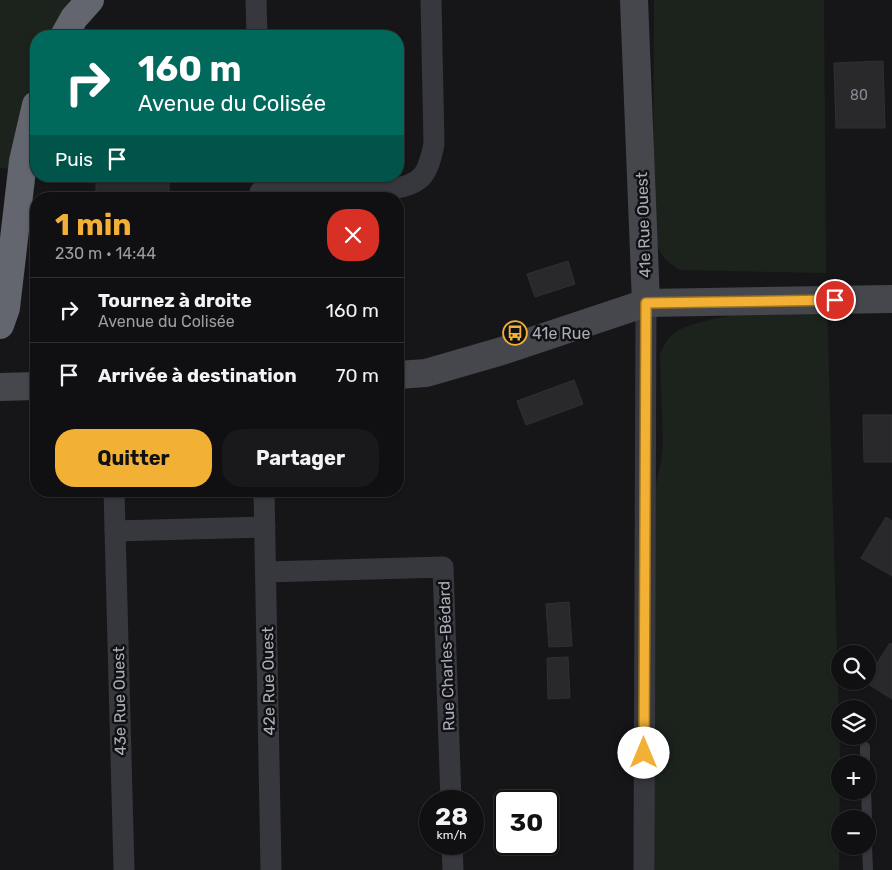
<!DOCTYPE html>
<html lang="fr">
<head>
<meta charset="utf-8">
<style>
  :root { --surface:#101012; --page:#19191b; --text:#f1f3f6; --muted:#9c9d9f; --line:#303032; --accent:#f2b134 }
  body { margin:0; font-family:Rubik,sans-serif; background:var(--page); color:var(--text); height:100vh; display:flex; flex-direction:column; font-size:19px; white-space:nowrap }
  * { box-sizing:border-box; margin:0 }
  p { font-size:16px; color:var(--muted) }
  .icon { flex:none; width:28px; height:28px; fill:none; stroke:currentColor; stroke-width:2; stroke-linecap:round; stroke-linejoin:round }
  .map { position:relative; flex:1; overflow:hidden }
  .panel { position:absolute; left:30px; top:192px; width:374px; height:305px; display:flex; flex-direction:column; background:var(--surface); border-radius:20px; box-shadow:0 1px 4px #0004,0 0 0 1px var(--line) }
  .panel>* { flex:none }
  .hud { position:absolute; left:30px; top:30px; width:374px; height:152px; border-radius:20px; box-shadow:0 1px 4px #0004,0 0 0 1px var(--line); background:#00695c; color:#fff; overflow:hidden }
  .controls { position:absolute; left:831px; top:645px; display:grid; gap:10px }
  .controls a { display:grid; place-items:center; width:45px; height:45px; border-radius:50%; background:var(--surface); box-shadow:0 1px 4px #0004,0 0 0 1px var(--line); font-size:25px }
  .speed { position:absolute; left:419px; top:790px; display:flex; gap:10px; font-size:25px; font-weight:700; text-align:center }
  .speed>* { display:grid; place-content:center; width:65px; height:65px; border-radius:50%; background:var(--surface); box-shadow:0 1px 4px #0004,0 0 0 1px var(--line); line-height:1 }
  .speed small { font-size:12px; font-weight:400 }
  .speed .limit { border:2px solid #111; border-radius:8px; background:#fff; color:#111 }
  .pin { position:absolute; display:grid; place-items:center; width:42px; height:42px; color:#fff; margin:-21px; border:2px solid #fff; border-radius:50%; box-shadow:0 1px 5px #0007 }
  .me { position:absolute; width:55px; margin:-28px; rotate:0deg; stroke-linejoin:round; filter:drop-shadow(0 0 4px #0008) }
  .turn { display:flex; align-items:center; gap:18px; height:105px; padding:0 25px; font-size:22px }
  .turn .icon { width:65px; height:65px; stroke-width:2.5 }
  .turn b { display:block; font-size:35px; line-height:42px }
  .then { display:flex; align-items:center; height:48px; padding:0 25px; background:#0003; gap:10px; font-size:19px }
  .round { display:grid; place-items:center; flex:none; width:52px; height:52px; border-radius:20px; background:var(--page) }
  .headline { display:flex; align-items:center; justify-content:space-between; height:85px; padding:0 25px }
  h1 { font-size:30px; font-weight:700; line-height:38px; color:var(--accent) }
  .cta { display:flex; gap:10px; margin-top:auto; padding:10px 25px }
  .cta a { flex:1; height:58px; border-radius:20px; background:var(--accent); color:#111; font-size:20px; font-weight:700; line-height:58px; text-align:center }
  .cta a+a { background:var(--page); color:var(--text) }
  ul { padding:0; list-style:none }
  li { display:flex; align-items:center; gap:15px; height:65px; padding:0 25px; border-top:1px solid var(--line) }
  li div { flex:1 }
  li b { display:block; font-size:19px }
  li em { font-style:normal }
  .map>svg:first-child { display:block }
</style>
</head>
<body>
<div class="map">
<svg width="892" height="870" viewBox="0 0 892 870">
  <rect width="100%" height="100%" fill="#161618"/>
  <g fill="#1c231d">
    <path d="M 0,0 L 70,0 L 48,36 L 36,36 L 36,66 L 21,116 L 10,169 L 0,168 Z"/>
    <path d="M 654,0 L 824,0 L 826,273 L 680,270 C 657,256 657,247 653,222 Z"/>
    <path d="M 827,307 L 840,757 L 839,870 L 655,870 L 648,518 L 661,462 L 663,445 L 660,355 C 663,344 670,334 681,329 C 719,312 785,310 827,307 Z"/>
  </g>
  <g fill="#29292c" stroke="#303034">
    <path d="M 883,61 L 885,128 L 836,128 L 834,63 Z"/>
    <rect x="96" y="176" width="73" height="23"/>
    <path d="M 568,261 L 575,284 L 535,297 L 527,274 Z"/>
    <path d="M 574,380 L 583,404 L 526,425 L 517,401 Z"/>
    <path d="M 863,415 L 892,415 L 892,462 L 864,462 Z"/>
    <path d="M 886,517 L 892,521 L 892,576 L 861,558 Z"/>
    <path d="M 569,602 L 572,646 L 549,647 L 546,604 Z"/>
    <path d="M 890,643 L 892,644 L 892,699 L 865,682 Z"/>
    <path d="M 568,657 L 570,698 L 548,699 L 547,658 Z"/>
  </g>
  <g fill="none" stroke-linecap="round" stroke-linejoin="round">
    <g stroke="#37383d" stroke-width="10">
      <path d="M 865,747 L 865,764"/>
      <path d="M 866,791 L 867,819"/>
      <path d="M 867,846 L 868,870"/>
    </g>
    <g stroke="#37383d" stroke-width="21">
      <path d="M 256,0 L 257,36"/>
      <path d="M 260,192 L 392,189 C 424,184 428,173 434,144 L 431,0"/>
      <path d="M 114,491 L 124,870"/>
      <path d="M 264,491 L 271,870"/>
      <path d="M 115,531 L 265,527"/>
      <path d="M 266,572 L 443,567 L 451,801"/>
      <path d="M 452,844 L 453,870"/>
      <path d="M 644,870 L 646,303"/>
    </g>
    <g stroke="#45474d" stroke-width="28">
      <path d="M 634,0 L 646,303"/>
      <path d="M 398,375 L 426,373 L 502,351 L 646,303 L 892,299"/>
      <path d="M 0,387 L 36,386"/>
    </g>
    <g stroke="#63666e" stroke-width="28">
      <path d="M 64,36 L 74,18 L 90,0"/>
      <path d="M 0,325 L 6,308 L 23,161 L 36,105"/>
    </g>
  </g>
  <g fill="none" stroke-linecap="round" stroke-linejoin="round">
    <g stroke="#9d7322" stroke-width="12">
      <path id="route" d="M 644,753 L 646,303 L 835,300"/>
    </g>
    <use href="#route" stroke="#f2b134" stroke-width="9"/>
  </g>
  <defs>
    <g id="bus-ring" transform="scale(1.25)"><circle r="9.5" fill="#111113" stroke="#f2b134" stroke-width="1.5"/><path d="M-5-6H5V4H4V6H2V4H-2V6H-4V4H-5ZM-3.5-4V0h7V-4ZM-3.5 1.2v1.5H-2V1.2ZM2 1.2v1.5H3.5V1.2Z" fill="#f2b134"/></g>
  </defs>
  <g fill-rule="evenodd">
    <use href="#bus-ring" x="515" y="333"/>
  </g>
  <g text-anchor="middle" stroke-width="5" stroke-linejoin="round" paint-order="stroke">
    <g font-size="14" fill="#888b94">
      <text x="859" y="100">80</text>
    </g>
    <g font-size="16" fill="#a8adb8" stroke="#111113">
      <text transform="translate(643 225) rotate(-92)" y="6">41e Rue Ouest</text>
      <text transform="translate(446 656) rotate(-92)" y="6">Rue Charles-Bédard</text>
      <text transform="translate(268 681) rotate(-91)" y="6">42e Rue Ouest</text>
      <text transform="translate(119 701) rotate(-91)" y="6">43e Rue Ouest</text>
    </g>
    <g font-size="16" fill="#a8adb8" stroke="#111113" text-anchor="start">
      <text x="532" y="339">41e Rue</text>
    </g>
  </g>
</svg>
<div class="controls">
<a><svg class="icon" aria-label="search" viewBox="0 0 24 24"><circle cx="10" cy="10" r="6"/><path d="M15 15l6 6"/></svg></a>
<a><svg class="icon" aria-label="layers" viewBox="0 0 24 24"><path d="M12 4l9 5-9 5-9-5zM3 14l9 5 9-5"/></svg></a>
<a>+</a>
<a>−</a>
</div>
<div class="speed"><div>28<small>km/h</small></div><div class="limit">30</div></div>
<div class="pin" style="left:835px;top:300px;background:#d93025"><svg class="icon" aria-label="arrive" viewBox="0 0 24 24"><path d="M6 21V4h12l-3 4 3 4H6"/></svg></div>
<svg class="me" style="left:644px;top:753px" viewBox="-20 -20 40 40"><circle r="19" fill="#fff"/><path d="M0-13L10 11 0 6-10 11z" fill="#f2b134"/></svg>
<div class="hud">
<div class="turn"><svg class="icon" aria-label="right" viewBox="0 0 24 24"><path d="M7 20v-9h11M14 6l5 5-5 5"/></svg><div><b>160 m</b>Avenue du Colisée</div></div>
<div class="then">Puis<svg class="icon" aria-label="arrive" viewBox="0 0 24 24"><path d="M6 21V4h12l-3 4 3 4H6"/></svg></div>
</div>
<section class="panel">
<div class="headline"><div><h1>1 min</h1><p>230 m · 14:44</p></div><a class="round" style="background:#d93025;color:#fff"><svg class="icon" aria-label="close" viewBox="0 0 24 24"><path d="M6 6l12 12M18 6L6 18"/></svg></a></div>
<ul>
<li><svg class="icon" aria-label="right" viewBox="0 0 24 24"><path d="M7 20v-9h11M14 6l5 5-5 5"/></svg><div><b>Tournez à droite</b><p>Avenue du Colisée</p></div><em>160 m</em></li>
<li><svg class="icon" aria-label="arrive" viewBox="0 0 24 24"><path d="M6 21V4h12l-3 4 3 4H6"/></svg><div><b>Arrivée à destination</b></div><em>70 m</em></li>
</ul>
<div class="cta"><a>Quitter</a><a>Partager</a></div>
</section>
</div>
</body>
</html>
